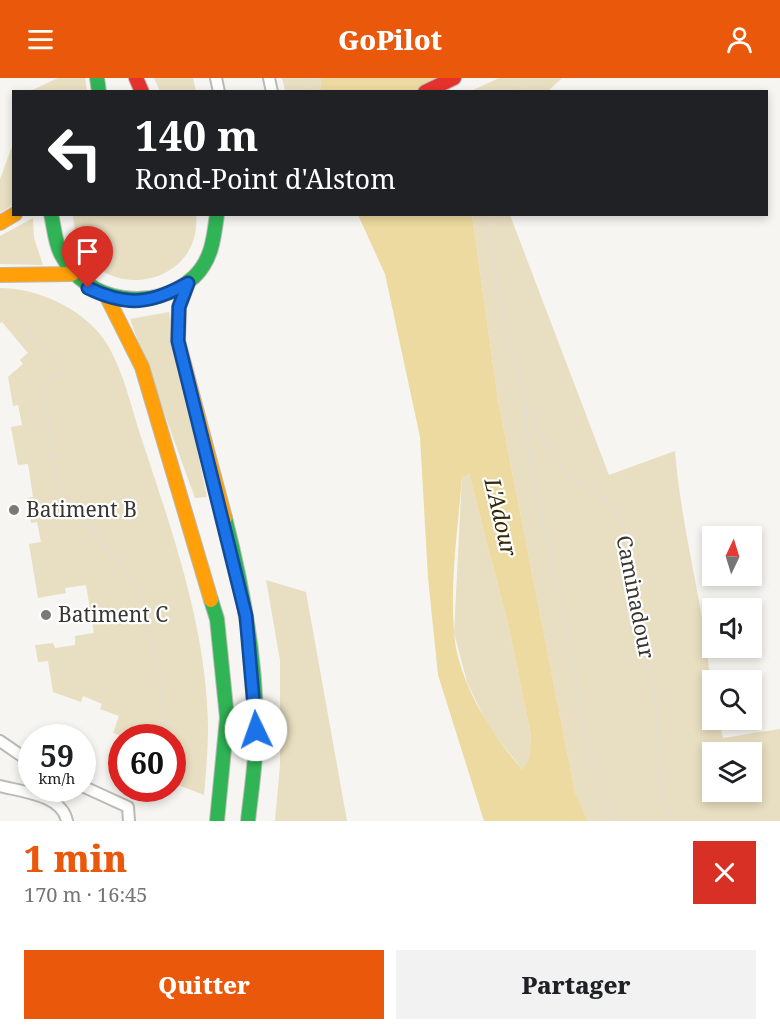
<!DOCTYPE html>
<html lang="fr">
<head>
<meta charset="utf-8">
<style>
  :root { --surface:#fff; --page:#f2f2f2; --text:#202124; --muted:#757577; --accent:#ea580c }
  body { margin:0; font-family:"Noto Serif",serif; background:var(--page); color:var(--text); height:100vh; display:flex; flex-direction:column; font-size:22px; white-space:nowrap }
  * { box-sizing:border-box; margin:0 }
  p { font-size:20px; color:var(--muted) }
  .icon { flex:none; width:33px; height:33px; fill:none; stroke:currentColor; stroke-width:2; stroke-linecap:round; stroke-linejoin:round }
  .map { position:relative; height:743px; overflow:hidden }
  .details { display:flex; flex-direction:column; background:var(--surface); flex:1 }
  .details>* { flex:none }
  .banner { position:absolute; left:12px; top:12px; width:756px; height:126px; border-radius:0px; box-shadow:0 3px 9px #0003; background:#202124; color:#fff; overflow:hidden }
  .needle { width:39px; rotate:4deg }
  .fabs { position:absolute; left:702px; top:448px; display:grid; gap:12px }
  .fabs a { display:grid; place-items:center; width:60px; height:60px; border-radius:0px; background:var(--surface); box-shadow:0 3px 9px #0003; font-size:30px }
  .speed { position:absolute; left:18px; top:646px; display:flex; gap:12px; font-size:30px; font-weight:700; text-align:center }
  .speed>* { display:grid; place-content:center; width:78px; height:78px; border-radius:50%; background:var(--surface); box-shadow:0 3px 9px #0003; line-height:1 }
  .speed small { font-size:15px; font-weight:400 }
  .speed .limit { border:9px solid #d22; background:#fff; color:#111 }
  .pin { position:absolute; display:grid; place-items:center; width:51px; height:51px; color:#fff; margin:-62px -26px; border-radius:50% 50% 50% 0; rotate:-45deg; box-shadow:0 0 6px #0007 }
  .pin .icon { rotate:45deg }
  .me { position:absolute; width:66px; margin:-33px; rotate:357deg; stroke-linejoin:round; filter:drop-shadow(0 0 4px #0008) }
  .turn { display:flex; align-items:center; gap:21px; height:126px; padding:0 24px; font-size:27px }
  .turn .icon { width:78px; height:78px; stroke-width:2.5 }
  .turn b { display:block; font-size:42px; line-height:51px }
  .round { display:grid; place-items:center; flex:none; width:63px; height:63px; border-radius:0px; background:var(--page) }
  .head { display:flex; align-items:center; justify-content:space-between; height:102px; padding:0 24px }
  h1 { font-size:36px; font-weight:800; line-height:45px; color:var(--accent) }
  .cta { display:flex; gap:12px; margin-top:auto; padding:12px 24px }
  .cta a { flex:1; height:69px; border-radius:0px; background:var(--accent); color:#fff; font-size:24px; font-weight:800; line-height:69px; text-align:center }
  .cta a+a { background:var(--page); color:var(--text) }
  header { display:flex; justify-content:space-between; align-items:center; height:78px; padding:0 24px; background:var(--accent); color:#fff; font-size:27px; font-weight:800 }
  .map>svg:first-child { display:block }
</style>
</head>
<body>
<header><svg class="icon" aria-label="menu" viewBox="0 0 24 24"><path d="M4 6h16M4 12h16M4 18h16"/></svg>GoPilot<svg class="icon" aria-label="person" viewBox="0 0 24 24"><circle cx="12" cy="8" r="4"/><path d="M4 21q1-7 8-7t8 7"/></svg></header>
<div class="map">
<svg width="780" height="743" viewBox="0 0 780 743">
  <rect width="100%" height="100%" fill="#f6f5f1"/>
  <g fill="#e8dec1" fill-rule="evenodd">
    <path d="M 58,0 L 85,0 L 87,13 L 28,14 Z"/>
    <path d="M 154,0 L 193,0 L 196,13 L 160,13 Z"/>
    <path d="M 282,0 L 321,0 L 321,13 L 285,13 Z"/>
    <path d="M 499,0 L 562,0 L 548,13 L 471,13 Z"/>
    <path d="M 13,66 L 13,127 L 0,135 L 0,101 Z"/>
    <path d="M 73,137 L 196,137 C 203,216 78,231 73,137 Z"/>
    <path d="M 472,137 L 510,137 L 609,397 L 675,373 C 682,463 712,552 712,642 L 719,642 L 723,660 L 780,651 L 780,743 L 588,743 L 575,714 L 498,322 ZM 712,675 L 752,675 L 752,714 L 712,714 Z"/>
    <path d="M 33,140 L 34,160 L 43,187 L 0,186 L 0,158 Z"/>
    <path d="M 0,210 C 37,210 81,230 103,260 C 123,289 131,329 142,362 C 172,453 207,551 208,649 C 208,671 206,694 204,717 L 173,705 L 172,660 L 128,660 L 113,655 L 119,638 L 100,631 L 102,626 L 83,618 L 81,624 L 53,614 L 48,583 L 38,584 L 35,567 L 53,565 L 55,570 L 75,567 L 75,558 L 94,555 L 86,507 L 65,510 L 66,515 L 38,520 L 29,466 L 41,464 L 37,444 L 31,445 L 27,420 L 33,419 L 28,386 L 18,387 L 11,349 L 22,347 L 18,327 L 13,328 L 8,299 L 23,286 L 20,282 L 28,275 L 2,244 L 0,245 Z"/>
    <path d="M 169,234 L 207,419 L 195,420 L 130,241 Z"/>
    <path d="M 469,396 L 509,550 L 531,658 L 529,683 L 522,691 L 489,650 L 467,604 L 454,555 L 462,398 Z"/>
    <path d="M 266,502 L 306,514 L 347,743 L 275,743 L 280,687 L 280,582 Z"/>
  </g>
  <g fill="#eddaa0" fill-rule="evenodd">
    <path d="M 321,0 L 446,0 L 450,13 L 321,13 Z"/>
    <path d="M 358,137 L 472,137 L 498,322 L 575,714 L 588,743 L 484,743 L 438,597 L 428,500 L 420,359 L 385,196 ZM 469,396 L 509,550 L 531,658 L 529,682 L 522,691 C 491,657 457,601 454,554 C 450,503 458,449 462,399 Z"/>
  </g>
  <g fill="none" stroke-linecap="round" stroke-linejoin="round">
    <g stroke="#bbbab6" stroke-width="14">
      <g id="lane">
        <path d="M 216,0 L 219,14"/>
        <path d="M 269,0 L 272,14"/>
        <path d="M 0,663 L 32,685"/>
        <path d="M 0,708 C 23,714 62,717 67,743"/>
        <path d="M 82,708 L 128,729 L 129,743"/>
      </g>
    </g>
    <g stroke="#bbbab6" stroke-width="16">
      <g id="fast">
        <path d="M 97,0 L 99,14"/>
        <path d="M 51,136 C 54,148 55,165 61,176 C 86,225 154,236 194,199 C 212,182 214,159 217,136"/>
        <path d="M 225,440 C 243,510 257,583 256,655 C 256,685 251,714 248,743"/>
        <path d="M 211,522 L 217,541 L 227,640 L 217,743"/>
      </g>
    </g>
    <g stroke="#bbbab6" stroke-width="16">
      <g id="slow">
        <path d="M 0,145 L 15,136"/>
        <path d="M 0,197 L 72,196"/>
        <path d="M 188,205 L 179,229 L 178,263 L 225,440"/>
        <path d="M 107,219 L 142,289 L 211,522"/>
      </g>
    </g>
    <g stroke="#bbbab6" stroke-width="16">
      <g id="jam">
        <path d="M 136,0 L 142,14"/>
        <path d="M 425,14 L 454,0"/>
      </g>
    </g>
    <g stroke="#dddddc" stroke-width="4" stroke-dasharray="1.5 4.5" stroke-linecap="butt">
      <path d="M 306,0 L 307,14"/>
      <path d="M 513,14 L 531,0"/>
      <path d="M 490,136 L 490,164 L 503,241 L 526,329 L 525,346 L 539,425 L 574,590 L 585,662 L 604,722 L 615,743"/>
      <path d="M 20,242 L 61,293 L 42,310 L 59,415 L 137,506 L 159,595 L 167,660"/>
      <path d="M 526,330 L 565,396 L 610,425 L 625,454 L 646,580 L 656,621 L 662,721 L 671,743"/>
    </g>
    <use href="#lane" stroke="#fefefd" stroke-width="10"/>
    <use href="#fast" stroke="#30b455" stroke-width="14"/>
    <use href="#slow" stroke="#ff9f0a" stroke-width="14"/>
    <use href="#jam" stroke="#e5322d" stroke-width="14"/>
  </g>
  <g fill="none" stroke-linecap="round" stroke-linejoin="round">
    <g stroke="#114b97" stroke-width="15">
      <path id="route" d="M 88,210 C 127,229 151,226 188,205 L 179,229 L 178,263 L 246,538 L 256,652"/>
    </g>
    <use href="#route" stroke="#1a73e8" stroke-width="10"/>
  </g>
  <g fill="#7a7976" stroke="#fff" stroke-width="2">
    <circle cx="14" cy="432" r="6"/>
    <circle cx="46" cy="537" r="6"/>
  </g>
  <g text-anchor="middle" stroke-width="4.5" stroke-linejoin="round" paint-order="stroke">
    <g font-size="21" fill="#373633" stroke="#fff" text-anchor="start">
      <text x="26" y="439">Batiment B</text>
      <text x="58" y="544">Batiment C</text>
    </g>
    <g font-size="21" fill="#373633" stroke="#fff">
      <text transform="translate(635 519) rotate(79)" y="7">Caminadour</text>
    </g>
    <g font-size="22" font-style="italic" fill="#342905" stroke="#fff">
      <text transform="translate(501 439) rotate(77)" y="8">L'Adour</text>
    </g>
  </g>
</svg>
<div class="fabs">
<a><svg class="needle" viewBox="-14 -14 28 28"><path d="M0-13l5 13h-10z" fill="#e53935"/><path d="M0 13l5-13h-10z" fill="#757577"/></svg></a>
<a><svg class="icon" aria-label="sound" viewBox="0 0 24 24"><path d="M4 9h4l5-4v14l-5-4H4zM17 9q2 3 0 6"/></svg></a>
<a><svg class="icon" aria-label="search" viewBox="0 0 24 24"><circle cx="10" cy="10" r="6"/><path d="M15 15l6 6"/></svg></a>
<a><svg class="icon" aria-label="layers" viewBox="0 0 24 24"><path d="M12 4l9 5-9 5-9-5zM3 14l9 5 9-5"/></svg></a>
</div>
<div class="speed"><div>59<small>km/h</small></div><div class="limit">60</div></div>
<div class="pin" style="left:88px;top:210px;background:#d93025"><svg class="icon" aria-label="arrive" viewBox="0 0 24 24"><path d="M6 21V4h12l-3 4 3 4H6"/></svg></div>
<svg class="me" style="left:256px;top:652px" viewBox="-20 -20 40 40"><circle r="19" fill="#fff"/><path d="M0-13L10 11 0 6-10 11z" fill="#1a73e8"/></svg>
<div class="banner">
<div class="turn"><svg class="icon" aria-label="left" viewBox="0 0 24 24"><path d="M17 20v-9H6M10 6l-5 5 5 5"/></svg><div><b>140 m</b>Rond-Point d'Alstom</div></div>
</div>
</div>
<section class="details">
<div class="head"><div><h1>1 min</h1><p>170 m · 16:45</p></div><a class="round" style="background:#d93025;color:#fff"><svg class="icon" aria-label="close" viewBox="0 0 24 24"><path d="M6 6l12 12M18 6L6 18"/></svg></a></div>
<div class="cta"><a>Quitter</a><a>Partager</a></div>
</section>
</body>
</html>
